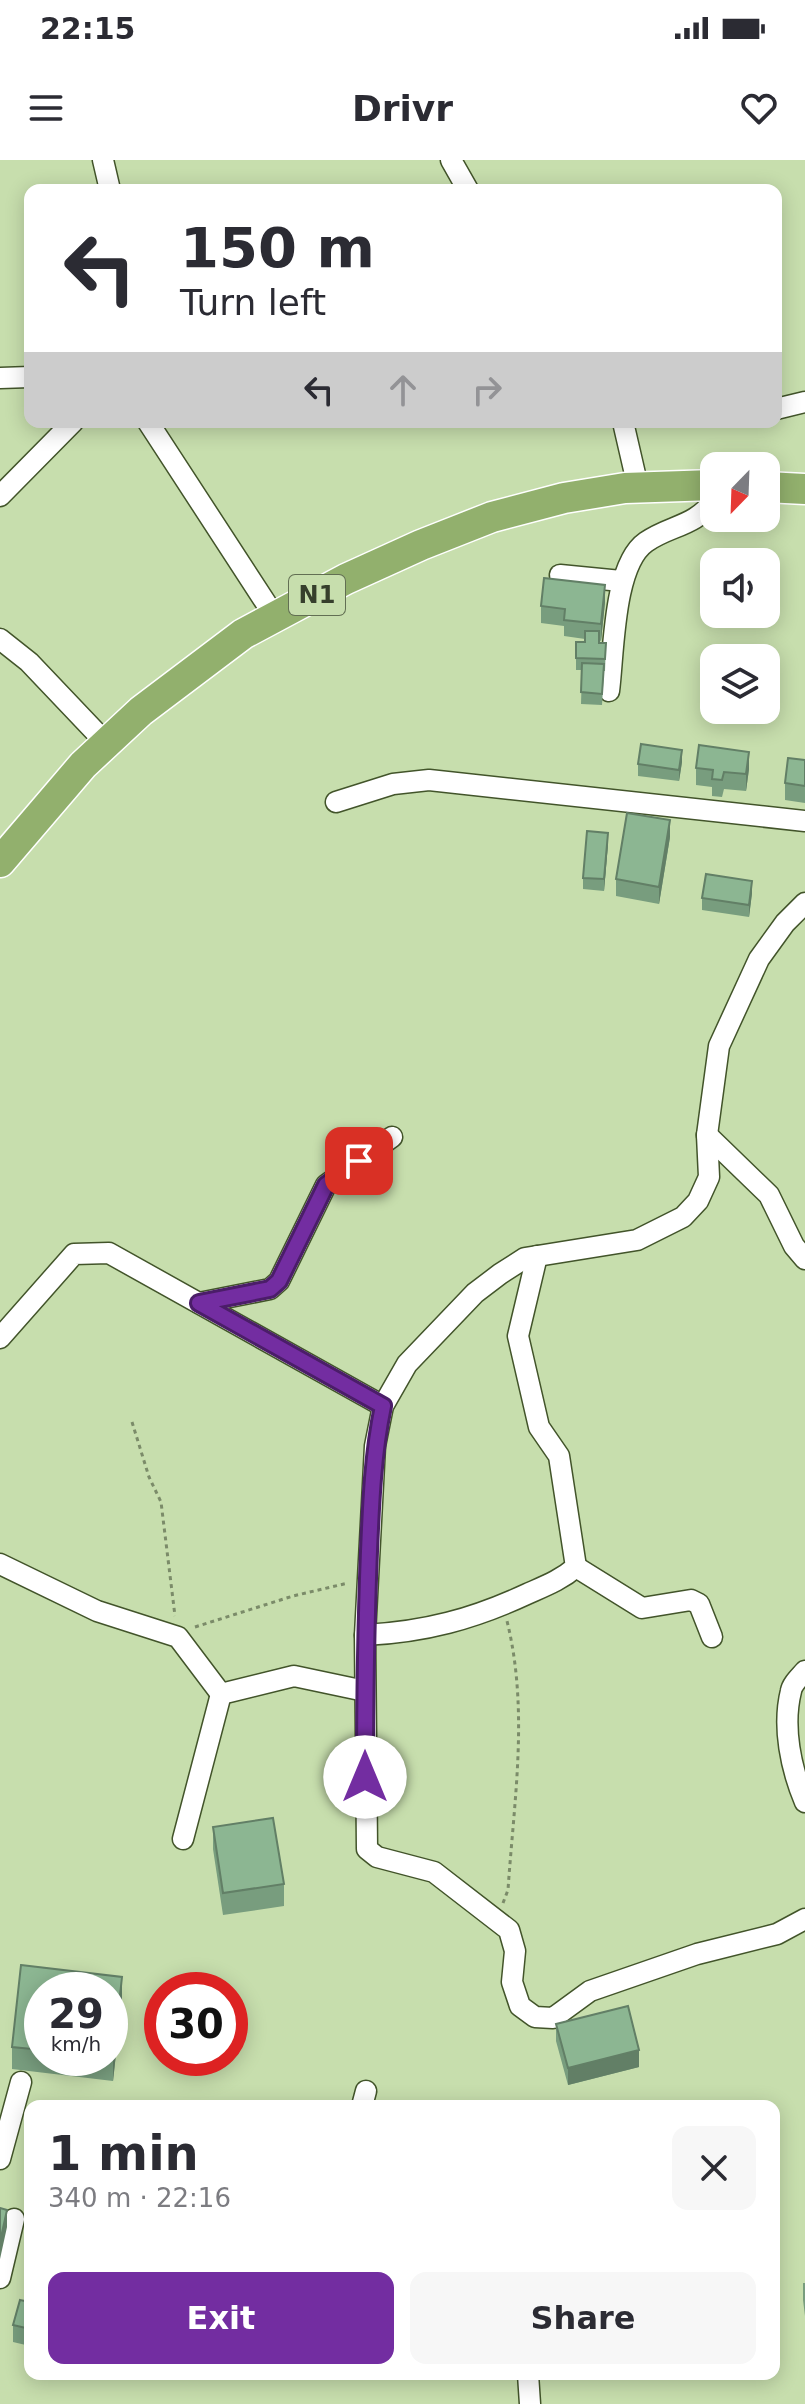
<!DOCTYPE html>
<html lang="en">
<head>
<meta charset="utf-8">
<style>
  :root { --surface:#fff; --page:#f7f7f7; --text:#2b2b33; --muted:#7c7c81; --accent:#732da1 }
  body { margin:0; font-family:"DejaVu Sans",sans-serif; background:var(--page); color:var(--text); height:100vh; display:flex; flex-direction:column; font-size:30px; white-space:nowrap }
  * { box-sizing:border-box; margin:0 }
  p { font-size:26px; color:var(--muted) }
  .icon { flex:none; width:44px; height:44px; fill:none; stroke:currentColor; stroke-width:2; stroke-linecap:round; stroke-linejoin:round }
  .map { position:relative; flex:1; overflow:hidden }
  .drawer { position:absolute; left:24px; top:1940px; width:756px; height:280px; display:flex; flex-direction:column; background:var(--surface); border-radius:16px; box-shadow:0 4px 20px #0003 }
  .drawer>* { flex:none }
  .banner { position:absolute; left:24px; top:24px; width:758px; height:244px; border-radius:16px; box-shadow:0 4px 20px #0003; background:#fff; color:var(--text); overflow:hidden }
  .needle { width:52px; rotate:203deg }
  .tools { position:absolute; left:700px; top:292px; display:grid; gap:16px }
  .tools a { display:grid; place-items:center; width:80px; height:80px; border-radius:16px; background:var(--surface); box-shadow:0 4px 20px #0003; font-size:40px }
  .speed { position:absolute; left:24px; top:1812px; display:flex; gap:16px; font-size:40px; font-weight:700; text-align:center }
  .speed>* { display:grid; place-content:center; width:104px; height:104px; border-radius:50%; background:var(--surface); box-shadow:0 4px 20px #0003; line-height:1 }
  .speed small { font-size:20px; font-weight:400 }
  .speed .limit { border:12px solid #d22; background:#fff; color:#111 }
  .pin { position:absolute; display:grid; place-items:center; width:68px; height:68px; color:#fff; margin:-34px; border-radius:16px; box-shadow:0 4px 12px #0006 }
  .me { position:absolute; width:88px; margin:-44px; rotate:0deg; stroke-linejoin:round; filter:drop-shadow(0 0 6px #0008) }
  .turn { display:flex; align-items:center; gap:28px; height:168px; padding:0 24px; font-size:36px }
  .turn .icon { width:104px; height:104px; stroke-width:2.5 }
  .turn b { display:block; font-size:56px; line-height:68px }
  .lanes { display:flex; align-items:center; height:76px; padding:0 24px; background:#0003; justify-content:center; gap:40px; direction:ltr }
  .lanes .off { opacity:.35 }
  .round { display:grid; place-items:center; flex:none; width:84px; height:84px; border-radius:16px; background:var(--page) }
  .overview { display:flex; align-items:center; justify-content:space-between; height:136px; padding:0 24px }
  h1 { font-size:48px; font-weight:700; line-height:60px }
  .cta { display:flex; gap:16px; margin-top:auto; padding:16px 24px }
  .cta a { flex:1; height:92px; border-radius:16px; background:var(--accent); color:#fff; font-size:32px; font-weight:700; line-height:92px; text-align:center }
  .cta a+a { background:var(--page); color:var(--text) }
  .status { display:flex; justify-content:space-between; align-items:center; height:56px; padding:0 40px; background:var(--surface); direction:ltr }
  .status svg { height:22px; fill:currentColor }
  header { display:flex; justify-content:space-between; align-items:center; height:104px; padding:0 24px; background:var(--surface); font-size:36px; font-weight:700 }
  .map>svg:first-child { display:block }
</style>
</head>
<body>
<div class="status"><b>22:15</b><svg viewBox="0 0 49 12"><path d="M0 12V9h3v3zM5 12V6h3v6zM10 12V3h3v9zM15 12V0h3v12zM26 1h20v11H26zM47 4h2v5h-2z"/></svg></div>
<header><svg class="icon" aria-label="menu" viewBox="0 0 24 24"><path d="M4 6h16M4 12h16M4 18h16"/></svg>Drivr<svg class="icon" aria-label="heart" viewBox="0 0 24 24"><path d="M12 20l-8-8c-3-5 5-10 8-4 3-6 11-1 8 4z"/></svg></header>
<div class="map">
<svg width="805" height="2244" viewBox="0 0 805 2244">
  <rect width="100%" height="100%" fill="#c7dead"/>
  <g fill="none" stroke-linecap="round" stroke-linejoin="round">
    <g stroke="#42542a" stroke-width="23">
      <g id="minor">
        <path d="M 103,0 L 110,30"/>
        <path d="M 451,0 L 468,30"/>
        <path d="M 0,218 L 30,217"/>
        <path d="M 776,249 L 805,242"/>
        <path d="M 148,262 L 275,457"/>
        <path d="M 623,262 L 638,327"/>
        <path d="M 0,336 L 73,262"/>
        <path d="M 560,415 L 621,421"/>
        <path d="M 0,479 L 29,502 L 106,583"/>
        <path d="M 609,531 C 614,493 613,405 646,382 C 670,365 695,367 714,340"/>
        <path d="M 336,642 L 393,624 L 429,620 L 805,661"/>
        <path d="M 805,743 L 785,763 L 759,799 L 719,886 L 707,975 L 709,1017 L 698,1041 L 683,1057 L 637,1080 L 525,1098 L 500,1114 L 475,1133 L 407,1204 L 383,1246 L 375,1286 L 365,1475 L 367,1689 L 377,1697 L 434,1712 L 509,1770 L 515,1791 L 512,1822 L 520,1846 L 535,1857 L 553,1858 L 590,1831 L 697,1794 L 777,1774 L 805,1759"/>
        <path d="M 707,975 L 769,1035 L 794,1086 L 805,1099"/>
        <path d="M 199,1143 L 270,1129 L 279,1121 L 326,1025 L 392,977"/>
        <path d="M 0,1178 L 74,1094 L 109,1093 L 383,1246"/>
        <path d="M 0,1404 L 97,1451 L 178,1477 L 221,1534"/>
        <path d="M 576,1407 L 642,1448 L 691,1440 L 699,1444 L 712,1477"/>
        <path d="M 365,1475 C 425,1472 473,1459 527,1434 C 545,1426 561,1420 576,1407 L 559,1296 L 539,1267 L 518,1176 L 537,1096"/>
        <path d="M 805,1511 C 800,1517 792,1524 791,1531 C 782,1567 791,1609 805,1642"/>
        <path d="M 183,1679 L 221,1534 L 294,1516 L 365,1531"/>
        <path d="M 362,1946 L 366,1931"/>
        <path d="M 0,1999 L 21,1922"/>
        <path d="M 0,2118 L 14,2059"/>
        <path d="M 528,2214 L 530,2244"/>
      </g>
    </g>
    <g stroke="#fff" stroke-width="33">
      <g id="highway">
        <path d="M 766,327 L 805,329"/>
        <path d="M 0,702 L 83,605 L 141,551 L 243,474 L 346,419 L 421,385 L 492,357 L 564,338 L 625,328 L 714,325"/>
      </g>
    </g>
    <g stroke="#7b8b69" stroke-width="3" stroke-dasharray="4 4" stroke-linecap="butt">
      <path d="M 132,1262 L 149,1317 L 161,1342 L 175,1456"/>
      <path d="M 195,1467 L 293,1436 L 348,1423"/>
      <path d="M 503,1743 L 508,1730 C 514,1640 529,1550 507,1461"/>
    </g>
    <use href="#minor" stroke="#fff" stroke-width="20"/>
    <use href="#highway" stroke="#92b06d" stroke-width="30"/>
  </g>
  <g fill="#789d7e" fill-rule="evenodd">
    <path d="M 605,442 L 601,481 L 599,480 L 599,483 L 606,483 L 605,511 L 604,511 L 602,545 L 581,544 L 582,510 L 576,510 L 576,482 L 585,482 L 585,479 L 564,476 L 564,466 L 541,463 L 541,446 Z"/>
    <path d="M 805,600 L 805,643 L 785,640 L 785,623 Z"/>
    <path d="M 682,602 L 679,621 L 638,616 L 638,604 Z"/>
    <path d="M 696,608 L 749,609 L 746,631 L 724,629 L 722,637 L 712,636 L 712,627 L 696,625 Z"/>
    <path d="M 670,677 L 659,744 L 616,736 L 616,719 Z"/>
    <path d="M 608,684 L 604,731 L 583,729 L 583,718 Z"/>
    <path d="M 752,733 L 749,757 L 702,750 L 702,738 Z"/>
    <path d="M 213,1667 L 284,1724 L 284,1746 L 223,1755 L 213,1689 Z"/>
    <path d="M 21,1805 L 122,1817 L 122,1839 L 113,1921 L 12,1909 L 12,1887 ZM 42,1830 L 110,1830 L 110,1898 L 42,1898 Z"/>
    <path d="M 556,1864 L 639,1907 L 568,1925 L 556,1881 Z"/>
    <path d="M 803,2123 L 805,2123 L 805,2156 L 803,2140 Z"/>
    <path d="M 30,2142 L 30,2186 L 13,2182 L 13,2165 Z"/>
  </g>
  <g fill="#627f66">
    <path d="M 605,425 L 605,442 L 601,481 L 601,464 Z"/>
    <path d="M 682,590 L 682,602 L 679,621 L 679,610 Z"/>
    <path d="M 749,592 L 749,609 L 746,631 L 746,614 Z"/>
    <path d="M 670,660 L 670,677 L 659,744 L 659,727 Z"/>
    <path d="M 608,673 L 608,684 L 604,731 L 604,719 Z"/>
    <path d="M 752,721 L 752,733 L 749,757 L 749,745 Z"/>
    <path d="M 122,1817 L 122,1839 L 113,1921 L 113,1899 Z"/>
    <path d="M 639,1890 L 639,1907 L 568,1925 L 568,1908 Z"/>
    <path d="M 7,2050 L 7,2067 L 0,2099 L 0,2082 Z"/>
  </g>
  <g fill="#8cb692" stroke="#627f66" stroke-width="2">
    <path d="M 544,418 L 605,425 L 601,464 L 564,460 L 565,449 L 541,446 Z"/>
    <path d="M 585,471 L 599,471 L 599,483 L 606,483 L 605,499 L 576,498 L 576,482 L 585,482 Z"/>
    <path d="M 582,503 L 604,504 L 602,534 L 581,532 Z"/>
    <path d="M 641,584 L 682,590 L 679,610 L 638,604 Z"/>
    <path d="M 699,585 L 749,592 L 746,614 L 724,612 L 722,620 L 712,619 L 713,610 L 696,608 Z"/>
    <path d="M 788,598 L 805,600 L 805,626 L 785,623 Z"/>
    <path d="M 627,653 L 670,660 L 659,727 L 616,719 Z"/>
    <path d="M 587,671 L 608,673 L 604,719 L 583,718 Z"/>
    <path d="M 706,714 L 752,721 L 749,745 L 702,738 Z"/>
    <path d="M 273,1658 L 284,1724 L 223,1733 L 213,1667 Z"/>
    <path d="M 21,1805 L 122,1817 L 113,1899 L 108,1898 L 110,1898 L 110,1830 L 42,1830 L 42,1890 L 12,1887 Z"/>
    <path d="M 628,1846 L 639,1890 L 568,1908 L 556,1864 Z"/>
    <path d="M 0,2048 L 7,2050 L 0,2082 Z"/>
    <path d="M 20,2140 L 30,2142 L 30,2169 L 13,2165 Z"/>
  </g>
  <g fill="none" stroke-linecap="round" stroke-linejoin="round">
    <g stroke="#4b1d69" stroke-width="20">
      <path id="route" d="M 359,1001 L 326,1025 L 279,1121 L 270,1129 L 199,1143 L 383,1246 C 373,1294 371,1342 369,1391 C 366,1467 365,1542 365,1617"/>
    </g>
    <use href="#route" stroke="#732da1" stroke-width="14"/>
  </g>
  <g text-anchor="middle" stroke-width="6" stroke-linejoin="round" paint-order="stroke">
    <rect fill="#c7dead" stroke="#626f53" stroke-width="2" x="289" y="415" width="56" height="40" rx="6"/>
    <g font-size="24" font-weight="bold" fill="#363f2c">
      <text x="317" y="443">N1</text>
    </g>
  </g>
</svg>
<div class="tools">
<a><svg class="needle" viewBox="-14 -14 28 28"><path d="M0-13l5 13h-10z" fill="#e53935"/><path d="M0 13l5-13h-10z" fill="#7c7c81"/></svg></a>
<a><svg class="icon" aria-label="sound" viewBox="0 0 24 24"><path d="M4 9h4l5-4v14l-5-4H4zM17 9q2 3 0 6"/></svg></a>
<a><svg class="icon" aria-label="layers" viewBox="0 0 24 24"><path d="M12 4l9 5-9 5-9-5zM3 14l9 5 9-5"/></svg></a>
</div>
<div class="speed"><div>29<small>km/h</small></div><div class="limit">30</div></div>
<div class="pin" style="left:359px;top:1001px;background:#d93025"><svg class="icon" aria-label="arrive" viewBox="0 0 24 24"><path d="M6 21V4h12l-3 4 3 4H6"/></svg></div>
<svg class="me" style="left:365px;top:1617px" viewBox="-20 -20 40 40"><circle r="19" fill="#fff"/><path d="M0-13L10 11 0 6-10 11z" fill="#732da1"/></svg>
<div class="banner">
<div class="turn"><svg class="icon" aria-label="left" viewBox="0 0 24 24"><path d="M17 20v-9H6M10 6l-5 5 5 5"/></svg><div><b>150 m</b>Turn left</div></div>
<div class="lanes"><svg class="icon" aria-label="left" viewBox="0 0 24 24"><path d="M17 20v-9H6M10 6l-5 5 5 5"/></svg><svg class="icon off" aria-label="ahead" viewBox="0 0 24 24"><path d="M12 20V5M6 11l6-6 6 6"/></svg><svg class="icon off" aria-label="right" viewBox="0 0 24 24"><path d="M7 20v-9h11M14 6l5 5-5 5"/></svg></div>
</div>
<section class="drawer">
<div class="overview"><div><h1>1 min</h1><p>340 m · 22:16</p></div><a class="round"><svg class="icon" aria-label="close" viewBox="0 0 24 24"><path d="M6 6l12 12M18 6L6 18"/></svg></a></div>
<div class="cta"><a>Exit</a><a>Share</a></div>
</section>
</div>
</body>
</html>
